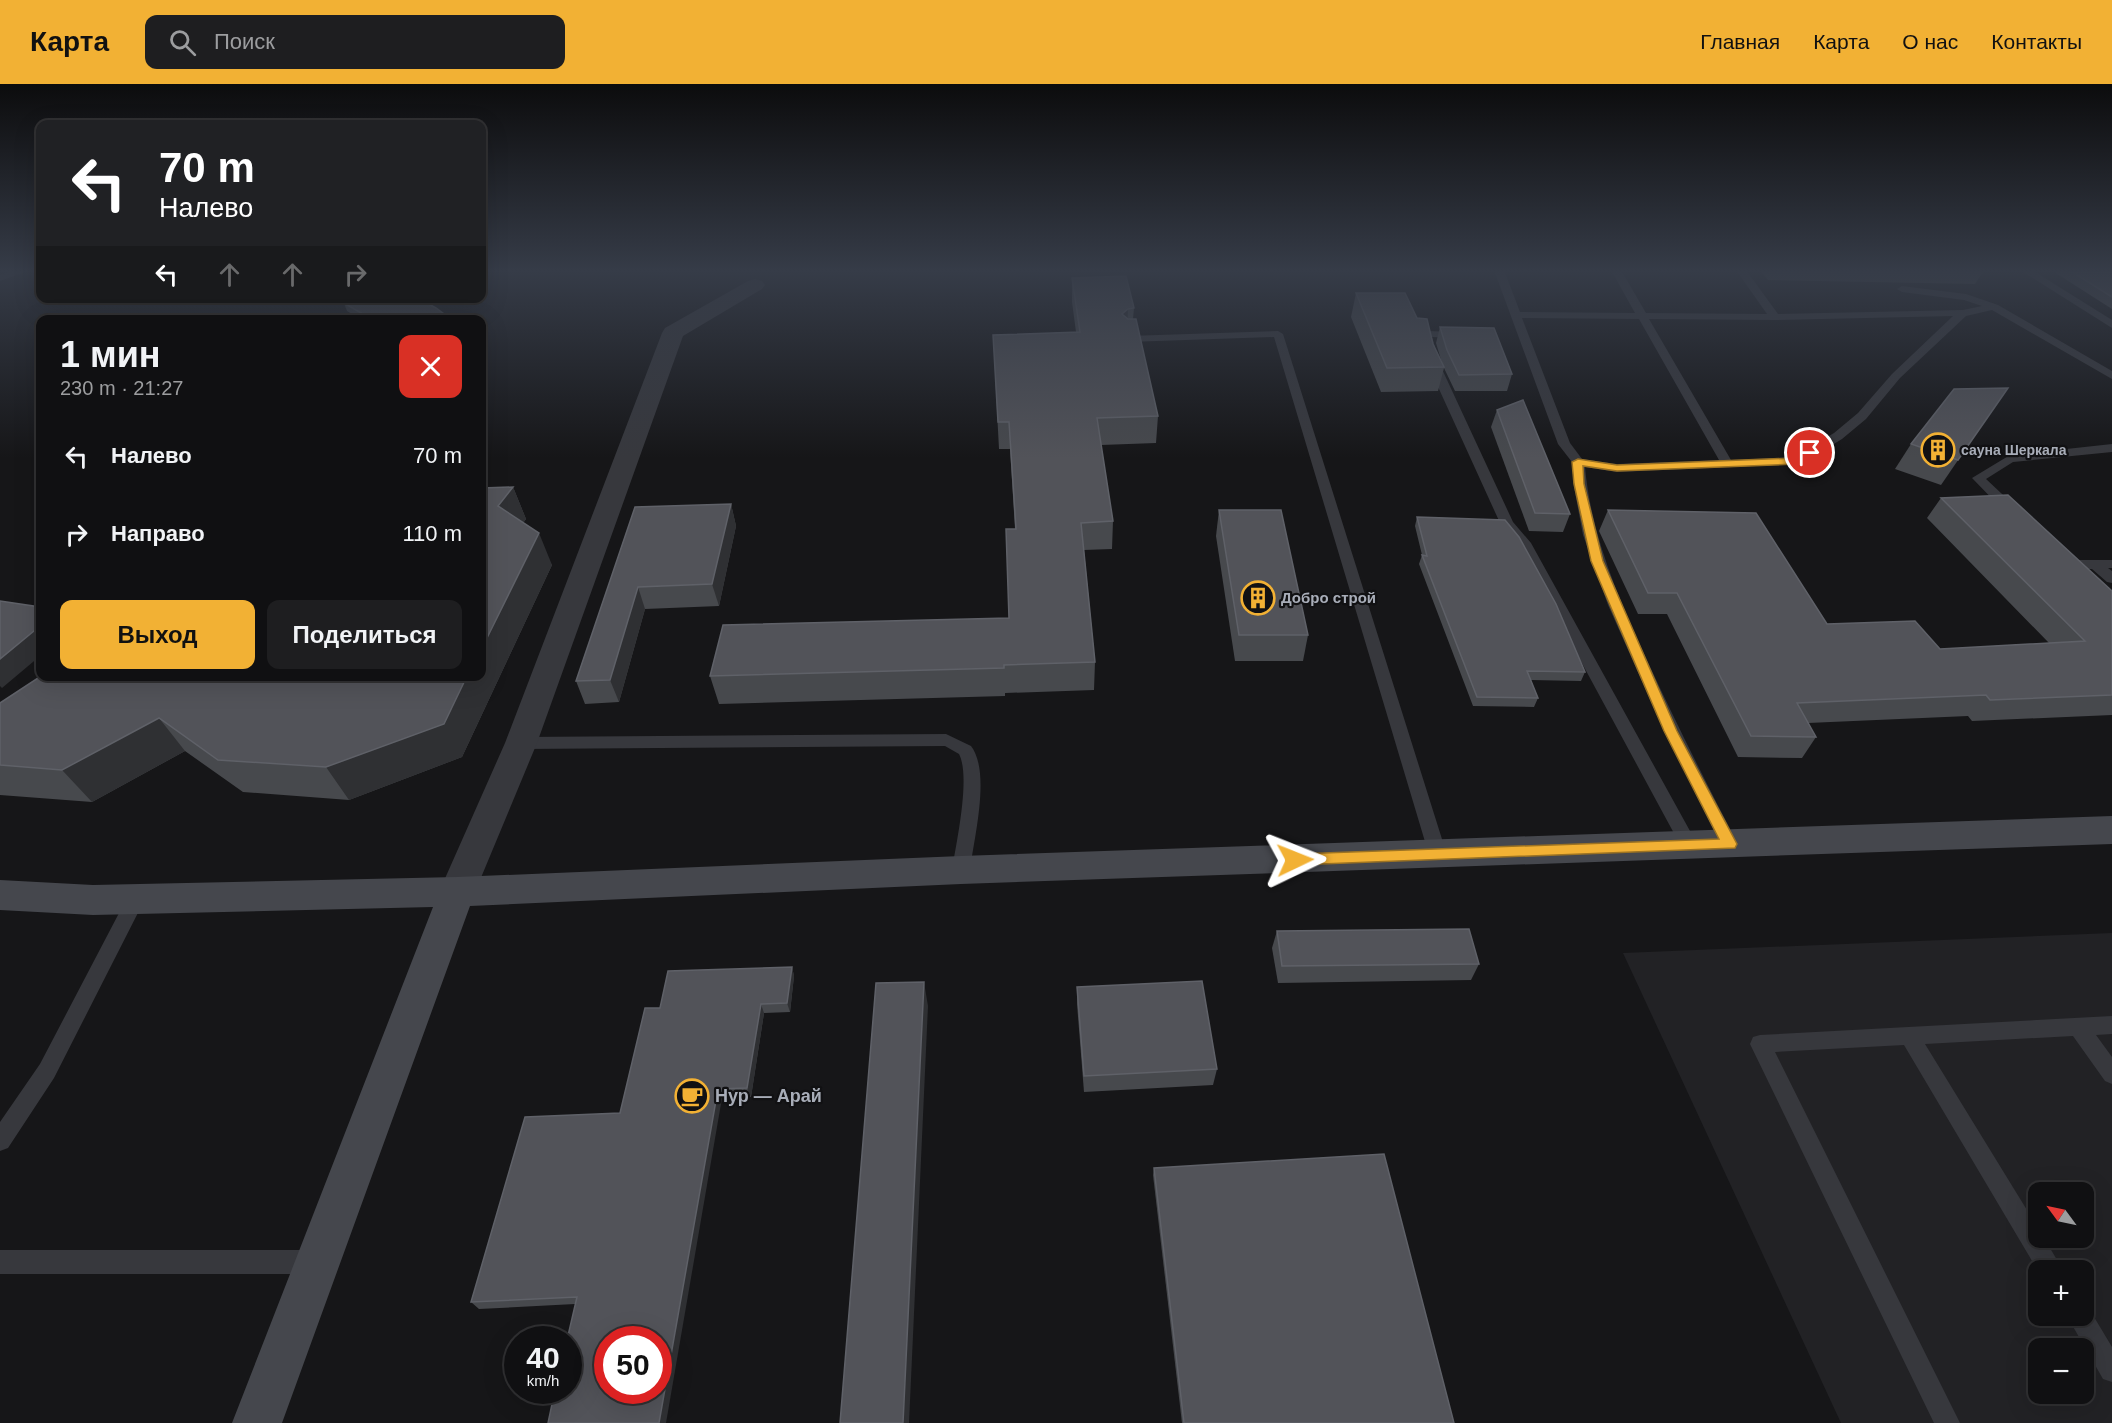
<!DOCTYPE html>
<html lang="ru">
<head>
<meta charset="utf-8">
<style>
  :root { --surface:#101012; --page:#1e1e20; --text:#f1f3f6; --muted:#9c9d9f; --line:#303032; --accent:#f2b134 }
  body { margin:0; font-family:Helvetica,sans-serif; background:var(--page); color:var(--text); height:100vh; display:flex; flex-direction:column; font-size:22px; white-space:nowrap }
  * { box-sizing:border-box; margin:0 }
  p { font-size:20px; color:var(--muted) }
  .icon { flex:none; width:33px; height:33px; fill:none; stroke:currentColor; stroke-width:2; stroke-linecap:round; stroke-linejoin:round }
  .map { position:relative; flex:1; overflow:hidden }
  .details { position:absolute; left:36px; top:231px; width:450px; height:366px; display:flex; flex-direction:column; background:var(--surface); border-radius:12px; box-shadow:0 6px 24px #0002,0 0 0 2px var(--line) }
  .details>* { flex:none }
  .top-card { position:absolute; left:36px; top:36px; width:450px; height:183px; border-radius:12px; box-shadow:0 6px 24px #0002,0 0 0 2px var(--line); background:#202124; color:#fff; overflow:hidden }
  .needle { width:39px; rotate:303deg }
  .buttons { position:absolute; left:2028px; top:1098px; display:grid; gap:12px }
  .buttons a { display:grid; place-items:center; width:66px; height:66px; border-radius:12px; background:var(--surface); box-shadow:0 6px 24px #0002,0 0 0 2px var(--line); font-size:30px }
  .speed { position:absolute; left:504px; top:1242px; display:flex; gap:12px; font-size:30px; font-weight:700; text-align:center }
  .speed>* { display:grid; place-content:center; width:78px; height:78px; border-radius:50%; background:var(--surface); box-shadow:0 6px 24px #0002,0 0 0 2px var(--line); line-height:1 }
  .speed small { font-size:15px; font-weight:400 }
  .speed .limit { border:9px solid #d22; background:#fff; color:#111 }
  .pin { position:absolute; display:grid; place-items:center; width:51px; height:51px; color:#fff; margin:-26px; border:3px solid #fff; border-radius:50%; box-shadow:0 2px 6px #0007 }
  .me { position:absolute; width:66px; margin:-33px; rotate:88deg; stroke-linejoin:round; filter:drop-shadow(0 0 4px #0008) }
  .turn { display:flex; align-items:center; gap:21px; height:126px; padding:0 24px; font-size:27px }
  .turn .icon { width:78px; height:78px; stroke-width:2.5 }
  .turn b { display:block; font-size:42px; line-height:51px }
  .lanes { display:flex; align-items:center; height:57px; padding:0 24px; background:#0003; justify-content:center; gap:30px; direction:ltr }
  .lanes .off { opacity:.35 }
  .round { display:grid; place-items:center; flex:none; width:63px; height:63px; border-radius:12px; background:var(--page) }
  .headline { display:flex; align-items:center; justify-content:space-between; height:102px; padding:0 24px }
  h1 { font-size:36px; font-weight:700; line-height:45px }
  .primary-button { display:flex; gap:12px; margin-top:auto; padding:12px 24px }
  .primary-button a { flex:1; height:69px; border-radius:12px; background:var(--accent); color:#111; font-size:24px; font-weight:700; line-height:69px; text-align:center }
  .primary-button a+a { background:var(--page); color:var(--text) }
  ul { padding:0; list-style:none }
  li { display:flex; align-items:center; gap:18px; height:78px; padding:0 24px }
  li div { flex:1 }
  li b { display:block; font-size:22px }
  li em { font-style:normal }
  header { display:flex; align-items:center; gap:36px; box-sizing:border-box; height:84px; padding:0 30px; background:var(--accent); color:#111 }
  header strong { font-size:28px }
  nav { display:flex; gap:33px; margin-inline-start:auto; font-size:21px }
  .search { width:420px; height:54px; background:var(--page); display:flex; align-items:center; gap:15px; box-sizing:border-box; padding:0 21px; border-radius:12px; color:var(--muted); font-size:22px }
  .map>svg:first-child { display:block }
</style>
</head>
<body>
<header>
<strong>Карта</strong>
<div class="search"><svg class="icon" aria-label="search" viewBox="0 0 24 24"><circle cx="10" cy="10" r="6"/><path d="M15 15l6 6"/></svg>Поиск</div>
<nav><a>Главная</a><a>Карта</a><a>О нас</a><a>Контакты</a></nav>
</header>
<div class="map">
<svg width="2112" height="1339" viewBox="0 0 2112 1339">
  <rect width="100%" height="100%" fill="#161618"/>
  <path fill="#222225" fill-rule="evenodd" d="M 2112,849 L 2112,1339 L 1841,1339 L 1623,869 ZM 2038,1108 L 2084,1108 L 2084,1154 L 2038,1154 ZM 2038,1186 L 2084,1186 L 2084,1232 L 2038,1232 ZM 2038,1264 L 2084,1264 L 2084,1310 L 2038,1310 Z"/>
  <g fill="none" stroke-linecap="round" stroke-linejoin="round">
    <g fill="#37383d" fill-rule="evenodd">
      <path d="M 15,186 L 31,186 L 0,197 L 0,191 Z"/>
      <path d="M 1494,186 L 1504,186 L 1520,228 L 1635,229 L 1611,186 L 1621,186 L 1646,229 L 1767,230 L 1736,186 L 1746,186 L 1778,230 L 1963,226 L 1982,222 L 1964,216 L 1902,208 L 1897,205 L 1902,202 L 1966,210 L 1998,221 L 2112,287 L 2112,295 L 1992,226 L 1966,232 L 1900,294 L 1866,335 L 1842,355 L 1801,380 L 1617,388 L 1585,383 C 1591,451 1618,513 1646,574 C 1675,637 1706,699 1738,760 L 1735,765 L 1729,767 L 1723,765 L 1661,640 L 1608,521 L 1583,451 L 1574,403 L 1572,378 L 1558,360 ZM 1953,232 L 1892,290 L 1858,329 L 1834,349 L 1794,373 L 1731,376 L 1649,235 L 1775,236 ZM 1522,234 L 1639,235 L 1719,376 L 1617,380 L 1582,375 L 1570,359 Z"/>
      <path d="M 2020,186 L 2032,186 L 2112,236 L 2112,244 Z"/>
      <path d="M 1278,247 L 1283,250 L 1447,771 L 1444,776 L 1438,778 L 1432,776 L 1429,771 L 1274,253 L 1128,258 L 1123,255 L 1128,252 Z"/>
      <path d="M 1426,247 L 1459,248 L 1464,251 L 1459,254 L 1432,253 L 1441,283 L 1513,438 L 1531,459 L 1695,756 L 1698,761 L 1695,766 L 1689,768 L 1683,766 L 1518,461 L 1500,439 L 1429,283 L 1421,250 Z"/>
      <path d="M 2112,360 L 2112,368 L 2013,378 L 1986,395 L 2017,424 L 2019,427 L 2012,431 L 2007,430 L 1972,394 L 2010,371 Z"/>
      <path d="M 2064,476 L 2112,476 L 2112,484 L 2108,484 L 2112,487 L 2112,499 L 2107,498 L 2092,485 L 2061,485 L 2057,480 Z"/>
      <path d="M 946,650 L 971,662 C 991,688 974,754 970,786 L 967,791 L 961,793 L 955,791 L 952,786 C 956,760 971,693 959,670 L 945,662 L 521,665 L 515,663 L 513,659 L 515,655 L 521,653 Z"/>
      <path d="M 136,807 L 143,810 L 145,815 L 54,994 L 8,1064 L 0,1067 L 0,1038 L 40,980 L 129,810 Z"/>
      <path d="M 2112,932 L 2112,950 L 2096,951 L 2112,973 L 2112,1000 L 2105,997 L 2073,952 L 1925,960 L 2038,1144 L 2038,1154 L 2044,1154 L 2063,1186 L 2038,1187 L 1904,961 L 1775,968 L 1960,1339 L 1934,1339 L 1750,960 L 1753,953 L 1760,951 Z"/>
      <path d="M 0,1166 L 317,1166 L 325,1170 L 329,1178 L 325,1186 L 317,1190 L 0,1190 Z"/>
      <path d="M 2084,1222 L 2088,1223 L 2112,1263 L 2112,1298 L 2103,1295 L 2067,1232 L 2084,1232 Z"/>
    </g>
    <path fill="#37383d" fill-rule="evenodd" d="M 755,195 L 762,197 L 765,201 L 762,205 L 683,252 L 537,659 L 475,808 L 470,819 L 457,823 L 444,819 L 439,808 L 505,659 L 662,249 L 665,244 L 748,197 Z"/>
    <path fill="#45474d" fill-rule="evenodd" d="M 2112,732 L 2112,760 L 961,800 L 470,822 L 282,1339 L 232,1339 L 433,823 L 93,831 L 0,826 L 0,796 L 93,801 L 457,793 L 961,772 Z"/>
  </g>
  <g fill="#47494d">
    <path d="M 1760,186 L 1984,186 L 1975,200 L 1768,196 Z"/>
    <path d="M 2051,186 L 2112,186 L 2112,225 Z"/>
    <path d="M 1072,194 L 1134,224 L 1133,235 L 1158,332 L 1156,359 L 1101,361 L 1113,437 L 1112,465 L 1084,466 L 1095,578 L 1094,606 L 1005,609 L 1005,612 L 719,620 L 710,592 L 1009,534 L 1015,445 L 1010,365 L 999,365 L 993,251 L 1076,248 L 1072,218 Z"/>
    <path d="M 1356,209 L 1433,260 L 1442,279 L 1436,259 L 1440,243 L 1512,290 L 1507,307 L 1455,307 L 1444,284 L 1438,307 L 1381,308 L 1351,233 Z"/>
    <path d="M 344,219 L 452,236 L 362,236 L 347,227 Z"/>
    <path d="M 1497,326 L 1570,430 L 1563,448 L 1529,447 L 1491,343 Z"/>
    <path d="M 1991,328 L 1941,401 L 1895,385 L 1911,360 Z"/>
    <path d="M 513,403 L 526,435 L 523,439 L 552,481 L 462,673 L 349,716 L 243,708 L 185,667 L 92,718 L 0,711 L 0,619 Z"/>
    <path d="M 1941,414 L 2112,507 L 2112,631 L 1972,637 L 1968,632 L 1808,639 L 1816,653 L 1802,674 L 1738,673 L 1667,530 L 1638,530 L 1599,447 L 1608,426 L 1827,540 L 1940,565 L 2049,559 L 1927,434 Z"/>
    <path d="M 731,420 L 736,442 L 719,522 L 645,525 L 619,618 L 585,620 L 576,597 L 635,423 Z"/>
    <path d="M 1219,426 L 1308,551 L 1303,577 L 1235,577 L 1216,452 Z"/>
    <path d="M 1417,433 L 1585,588 L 1581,597 L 1531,596 L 1538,614 L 1534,623 L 1473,622 L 1419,480 L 1422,471 L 1415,442 Z"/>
    <path d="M 1277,847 L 1479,880 L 1471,896 L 1278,899 L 1272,864 Z"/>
    <path d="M 792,883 L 794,892 L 790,928 L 764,929 L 751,1013 L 722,1014 L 575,1220 L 479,1225 L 471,1218 L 620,1029 L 660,924 Z"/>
    <path d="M 1077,903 L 1217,985 L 1213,1001 L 1084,1008 L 1077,920 Z"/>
    <path d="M 1154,1084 L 1454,1339 L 1182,1339 L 1153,1091 Z"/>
  </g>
  <g fill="#2f3033">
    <path d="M 1128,225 L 1127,250 L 1122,230 Z"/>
    <path d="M 513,403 L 526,435 L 511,454 L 498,422 Z"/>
    <path d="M 731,420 L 736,442 L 719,522 L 712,500 Z"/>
    <path d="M 539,449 L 552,481 L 462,673 L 349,716 L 326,683 L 467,592 L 482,592 L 482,564 Z"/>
    <path d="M 638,503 L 645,525 L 619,618 L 610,596 Z"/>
    <path d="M 40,542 L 40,572 L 2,604 L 0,602 L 0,575 Z"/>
    <path d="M 159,634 L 185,667 L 92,718 L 62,686 Z"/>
    <path d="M 792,883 L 794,892 L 790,928 L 787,919 Z"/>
    <path d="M 924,898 L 928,922 L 909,1339 L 903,1339 Z"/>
    <path d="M 761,920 L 764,929 L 751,1013 L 747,1004 Z"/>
    <path d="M 718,1005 L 722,1014 L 666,1339 L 659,1339 Z"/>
  </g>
  <g fill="#525359" stroke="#5f6168" stroke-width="1.5" fill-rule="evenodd">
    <path d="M 2069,186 L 2112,186 L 2112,213 Z"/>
    <path d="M 1126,192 L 1134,224 L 1128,225 L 1122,230 L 1128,235 L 1136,235 L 1158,332 L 1097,334 L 1113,437 L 1081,439 L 1095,578 L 1004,581 L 1004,584 L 710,592 L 723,541 L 1009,534 L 1006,445 L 1016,445 L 1009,338 L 998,338 L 993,251 L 1080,248 L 1072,194 Z"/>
    <path d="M 1356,209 L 1405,209 L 1417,234 L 1427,235 L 1433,260 L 1444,283 L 1387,284 Z"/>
    <path d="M 355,214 L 418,214 L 436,224 L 452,236 L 373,236 L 344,219 Z"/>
    <path d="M 1440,243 L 1494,244 L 1512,290 L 1459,291 L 1447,266 Z"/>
    <path d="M 2008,304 L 1958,376 L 1911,360 L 1954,305 Z"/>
    <path d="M 1523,316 L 1570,430 L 1535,429 L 1497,326 Z"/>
    <path d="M 513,403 L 498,422 L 539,449 L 482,564 L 482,404 Z"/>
    <path d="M 2008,411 L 2112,507 L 2112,611 L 1990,616 L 1986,611 L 1797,619 L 1816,653 L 1751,652 L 1677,509 L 1648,509 L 1608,426 L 1756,429 L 1827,540 L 1915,537 L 1940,565 L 2085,557 L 1941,414 Z"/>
    <path d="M 731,420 L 712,500 L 638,503 L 610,596 L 576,597 L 635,423 Z"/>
    <path d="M 1219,426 L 1281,426 L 1308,551 L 1239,551 Z"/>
    <path d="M 1417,433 L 1505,436 L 1519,453 L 1556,520 L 1585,588 L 1527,587 L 1538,614 L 1477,613 L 1422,471 L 1427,472 Z"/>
    <path d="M 0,517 L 40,523 L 40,542 L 0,575 Z"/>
    <path d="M 41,592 L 467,592 L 444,640 L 326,683 L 218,676 L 159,634 L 62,686 L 0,681 L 0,619 Z"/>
    <path d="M 1469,845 L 1479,880 L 1282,882 L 1277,847 Z"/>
    <path d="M 792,883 L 787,919 L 761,920 L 747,1004 L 718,1005 L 659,1339 L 548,1339 L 555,1306 L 568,1306 L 568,1256 L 567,1256 L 577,1213 L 471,1218 L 525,1033 L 620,1029 L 645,924 L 660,924 L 668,887 ZM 608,1256 L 658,1256 L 658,1306 L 608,1306 Z"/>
    <path d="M 1202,897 L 1217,985 L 1084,992 L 1077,903 Z"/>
    <path d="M 924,898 L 903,1339 L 840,1339 L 876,899 Z"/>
    <path d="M 1384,1070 L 1454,1339 L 1184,1339 L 1154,1084 Z"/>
  </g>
  <linearGradient id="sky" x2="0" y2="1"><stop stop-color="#0c0c0d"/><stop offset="0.5" stop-color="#363c48"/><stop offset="1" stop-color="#363c48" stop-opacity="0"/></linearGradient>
  <rect width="2112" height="374" fill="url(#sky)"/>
  <path fill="#f2b134" stroke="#9d7322" stroke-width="1.5" d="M 1810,365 L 1814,366 L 1814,371 L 1797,380 L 1617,387 L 1583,382 L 1584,400 L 1603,477 L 1677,647 L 1737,760 L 1735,764 L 1295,781 L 1290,780 L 1287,776 L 1290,771 L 1295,770 L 1719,755 L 1664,647 L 1591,477 L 1574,400 L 1572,378 L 1578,375 L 1617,381 L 1794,374 Z"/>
  <defs>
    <g id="building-ring" transform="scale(1.725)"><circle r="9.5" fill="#111113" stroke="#f2b134" stroke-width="1.5"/><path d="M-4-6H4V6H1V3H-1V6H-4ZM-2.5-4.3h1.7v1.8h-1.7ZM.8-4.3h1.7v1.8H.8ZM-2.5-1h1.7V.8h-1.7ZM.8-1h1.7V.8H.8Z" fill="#f2b134"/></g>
    <g id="cafe-ring" transform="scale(1.725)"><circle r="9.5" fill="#111113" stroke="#f2b134" stroke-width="1.5"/><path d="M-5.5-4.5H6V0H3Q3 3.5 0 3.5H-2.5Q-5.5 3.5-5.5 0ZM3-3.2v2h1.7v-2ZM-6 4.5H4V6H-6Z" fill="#f2b134"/></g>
  </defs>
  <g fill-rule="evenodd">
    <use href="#building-ring" x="1938" y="366"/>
    <use href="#building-ring" x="1258" y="514"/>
    <use href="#cafe-ring" x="692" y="1012"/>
  </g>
  <g text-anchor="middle" stroke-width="4.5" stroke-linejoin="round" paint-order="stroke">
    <g font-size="14" font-weight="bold" fill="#a8adb8" stroke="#111113" text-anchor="start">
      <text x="1961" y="371">сауна Шеркала</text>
    </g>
    <g font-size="15" font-weight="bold" fill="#a8adb8" stroke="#111113" text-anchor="start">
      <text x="1281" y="519">Добро строй</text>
    </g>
    <g font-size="18" font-weight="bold" fill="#a8adb8" stroke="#111113" text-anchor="start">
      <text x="715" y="1018">Нур — Арай</text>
    </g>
  </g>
</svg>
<div class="buttons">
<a><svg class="needle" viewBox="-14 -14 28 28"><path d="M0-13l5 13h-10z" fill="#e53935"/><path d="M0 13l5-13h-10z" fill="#9c9d9f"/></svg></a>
<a>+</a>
<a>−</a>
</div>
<div class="speed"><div>40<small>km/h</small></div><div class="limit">50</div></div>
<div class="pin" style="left:1810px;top:369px;background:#d93025"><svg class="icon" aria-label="arrive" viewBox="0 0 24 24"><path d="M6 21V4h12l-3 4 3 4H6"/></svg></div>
<svg class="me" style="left:1295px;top:776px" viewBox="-20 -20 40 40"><path d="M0-17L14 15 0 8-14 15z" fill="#f2b134" stroke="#fff" stroke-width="4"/></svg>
<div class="top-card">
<div class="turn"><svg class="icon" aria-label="left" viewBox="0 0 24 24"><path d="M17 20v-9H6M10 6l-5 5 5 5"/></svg><div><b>70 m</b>Налево</div></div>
<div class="lanes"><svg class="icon" aria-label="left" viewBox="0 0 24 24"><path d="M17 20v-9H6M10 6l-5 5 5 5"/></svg><svg class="icon off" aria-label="ahead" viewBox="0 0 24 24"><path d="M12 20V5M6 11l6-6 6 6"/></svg><svg class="icon off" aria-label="ahead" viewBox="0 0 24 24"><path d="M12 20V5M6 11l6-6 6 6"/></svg><svg class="icon off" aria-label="right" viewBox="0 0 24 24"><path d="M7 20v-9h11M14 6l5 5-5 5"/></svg></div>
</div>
<section class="details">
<div class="headline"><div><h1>1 мин</h1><p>230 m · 21:27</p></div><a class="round" style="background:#d93025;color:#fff"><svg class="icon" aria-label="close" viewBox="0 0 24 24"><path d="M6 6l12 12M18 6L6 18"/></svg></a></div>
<ul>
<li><svg class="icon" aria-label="left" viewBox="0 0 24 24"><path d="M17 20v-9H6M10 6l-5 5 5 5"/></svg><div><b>Налево</b></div><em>70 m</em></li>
<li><svg class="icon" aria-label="right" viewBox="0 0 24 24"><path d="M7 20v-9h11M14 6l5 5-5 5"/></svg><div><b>Направо</b></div><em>110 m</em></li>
</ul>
<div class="primary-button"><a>Выход</a><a>Поделиться</a></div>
</section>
</div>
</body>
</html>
